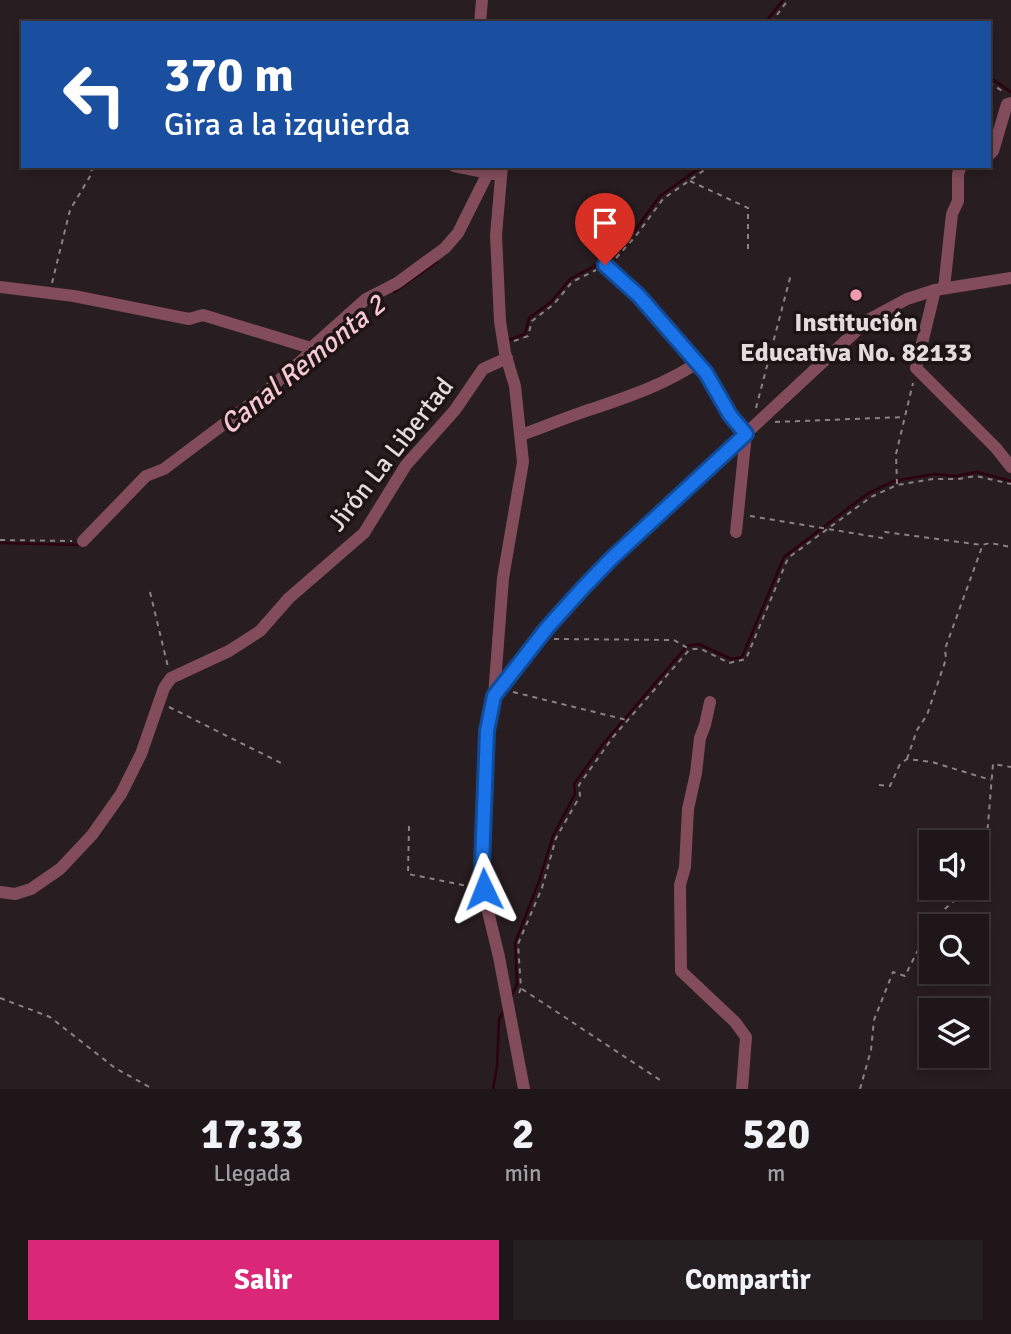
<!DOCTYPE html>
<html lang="es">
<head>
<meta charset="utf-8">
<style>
  :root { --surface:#1e1618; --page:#261f21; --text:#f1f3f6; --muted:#a19fa2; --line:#3c3537; --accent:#db2777 }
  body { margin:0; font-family:Signika,sans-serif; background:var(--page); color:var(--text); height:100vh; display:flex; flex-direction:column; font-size:26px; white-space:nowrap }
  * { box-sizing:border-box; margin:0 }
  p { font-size:23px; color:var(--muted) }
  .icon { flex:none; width:38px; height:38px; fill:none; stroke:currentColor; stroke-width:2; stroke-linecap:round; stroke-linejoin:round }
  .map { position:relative; height:1089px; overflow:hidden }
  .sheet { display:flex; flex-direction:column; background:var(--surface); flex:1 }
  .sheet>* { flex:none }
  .guide { position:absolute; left:21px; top:21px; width:970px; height:147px; border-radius:0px; box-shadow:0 4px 10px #0003,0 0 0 2px var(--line); background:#1a4fa0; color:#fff; overflow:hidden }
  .controls { position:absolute; left:919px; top:830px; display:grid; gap:14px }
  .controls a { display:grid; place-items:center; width:70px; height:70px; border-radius:0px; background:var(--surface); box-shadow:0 4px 10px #0003,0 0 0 2px var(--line); font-size:35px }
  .pin { position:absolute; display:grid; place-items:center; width:60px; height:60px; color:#fff; margin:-72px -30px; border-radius:50% 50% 50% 0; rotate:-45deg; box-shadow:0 0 7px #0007 }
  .pin .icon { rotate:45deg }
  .me { position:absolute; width:77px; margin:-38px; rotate:358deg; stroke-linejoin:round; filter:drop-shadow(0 0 5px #0008) }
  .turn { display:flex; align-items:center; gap:24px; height:147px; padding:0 28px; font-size:32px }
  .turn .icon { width:91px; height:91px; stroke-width:2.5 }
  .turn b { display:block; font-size:49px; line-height:60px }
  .eta { display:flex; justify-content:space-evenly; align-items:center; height:119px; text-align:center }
  .eta b { font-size:42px; font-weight:700; line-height:49px }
  .cta { display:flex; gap:14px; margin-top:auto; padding:14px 28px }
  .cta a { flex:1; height:80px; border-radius:0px; background:var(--accent); color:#fff; font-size:28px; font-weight:700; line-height:80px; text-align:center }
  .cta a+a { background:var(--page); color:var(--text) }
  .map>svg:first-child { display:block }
</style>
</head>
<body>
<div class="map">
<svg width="1011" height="1089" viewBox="0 0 1011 1089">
  <rect width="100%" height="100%" fill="#281d20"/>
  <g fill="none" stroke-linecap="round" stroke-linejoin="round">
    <g stroke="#2d0010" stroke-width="2.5">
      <path d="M 765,23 L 783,0"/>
      <path d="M 989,77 L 1011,92"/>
      <path d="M 394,292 L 437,262"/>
      <path d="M 506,341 L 525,334 L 529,318 L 551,302 L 570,279 L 611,257 L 632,234 L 660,196 L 702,166"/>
      <path d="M 0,543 L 82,545"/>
      <path d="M 511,997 L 517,984 L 515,943 L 538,884 L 553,836 L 575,794 L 574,784 L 603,744 L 687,646 L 699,644 L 731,659 L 742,657 L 784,557 L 867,494 L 894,481 L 934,474 L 956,476 L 977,472 L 1011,481"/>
      <path d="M 493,1089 L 497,1066 L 499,1019 L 505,1009"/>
    </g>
    <g stroke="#8c8285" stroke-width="2" stroke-dasharray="5 5" stroke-linecap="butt">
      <path d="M 771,23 L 788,0"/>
      <path d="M 989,82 L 1005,93"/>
      <path d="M 690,181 L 748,208 L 748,252"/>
      <path d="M 616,258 L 635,237 L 663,199 L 710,166"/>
      <path d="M 52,283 L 70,210 L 92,173 L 91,166"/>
      <path d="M 514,341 L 528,336 L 532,321 L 554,304 L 572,282 L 596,270"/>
      <path d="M 756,408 L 791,274"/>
      <path d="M 775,422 L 905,417"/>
      <path d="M 897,484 L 896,454 L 913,383"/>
      <path d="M 750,516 L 882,538 L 885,532 L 982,545 L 990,543 L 1011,547"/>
      <path d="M 0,540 L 72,541"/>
      <path d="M 150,592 L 168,667"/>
      <path d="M 554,639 L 674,640 L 689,649"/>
      <path d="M 513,692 L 627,720"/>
      <path d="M 169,707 L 285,765"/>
      <path d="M 907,759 L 917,730 L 927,715 L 946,659 L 945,649 L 982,547"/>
      <path d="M 879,785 L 890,786 L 900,764 L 907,759 L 932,762 L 991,780"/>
      <path d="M 409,826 L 408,874 L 473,887"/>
      <path d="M 937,926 L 938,915 L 962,894 L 982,896 L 993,764 L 1011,767"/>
      <path d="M 522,989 L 663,1082"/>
      <path d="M 519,993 L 521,988 L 518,944 L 542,888 L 556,838 L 580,796 L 579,785 L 613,737 L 690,649 L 701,649 L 729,663 L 746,659 L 788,558 L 871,497 L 897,485 L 933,479 L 958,479 L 976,476 L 1011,484"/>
      <path d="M 0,998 L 50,1017 L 115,1068 L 153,1089"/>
      <path d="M 860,1089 L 871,1050 L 874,1020 L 893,972 L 905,976 L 925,936 L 931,933"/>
    </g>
    <g stroke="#824c5c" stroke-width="12">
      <path d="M 480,23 L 482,0"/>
      <path d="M 989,155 L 993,151 L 1007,104 L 1011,103"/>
      <path d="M 454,166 L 494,174"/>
      <path d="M 502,166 L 496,235 L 500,321 L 505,353 L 515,386 L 523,462 L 503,578 L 494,696 L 487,731 L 483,863 L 485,899 L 499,957 L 524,1089"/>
      <path d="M 605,265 L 639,296 L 706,373 L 730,415 L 746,434 L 736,532"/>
      <path d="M 0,287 L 74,296 L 189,319 L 203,315 L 311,348"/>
      <path d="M 944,288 L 952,214 L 958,201 L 958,174 L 961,166"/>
      <path d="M 935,290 L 916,368 L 996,448 L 1011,467"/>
      <path d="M 521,435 C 546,426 572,415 598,407 C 633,395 665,384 697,363"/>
      <path d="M 83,541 L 146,476 L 164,469 L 261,396 L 310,353 L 311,348 L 366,299 L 397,283 L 445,248 L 458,233 L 488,173"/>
      <path d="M 494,696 L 547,628 L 611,559 L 868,320 L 907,299 L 935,290 L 1011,278"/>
      <path d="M 710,702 L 705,725 L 700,738 L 696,773 L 688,809 L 685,867 L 680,885 L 681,971 L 735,1022 L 746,1037 L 742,1089"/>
      <path d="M 0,892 L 15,894 L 31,889 L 60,869 L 92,835 L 121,794 L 141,754 L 164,688 L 171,678 L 229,651 L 260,631 L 289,598 L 364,533 L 406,465 L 455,410 L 483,369 L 507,358"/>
    </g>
  </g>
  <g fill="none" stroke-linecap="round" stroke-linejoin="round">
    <g stroke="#114b97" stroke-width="18">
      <path id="route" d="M 484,889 L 482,863 L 487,731 L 494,696 L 547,628 L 582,589 L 611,559 L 746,434 L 730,415 L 706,373 L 639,296 L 605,265"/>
    </g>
    <use href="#route" stroke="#1a73e8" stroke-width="12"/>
  </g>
  <circle fill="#f19ab2" stroke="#1e1416" stroke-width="2.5" cx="856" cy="295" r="7"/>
  <g text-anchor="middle" stroke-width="7" stroke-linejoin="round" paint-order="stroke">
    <g font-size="26" font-weight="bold" fill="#e3dbdd" stroke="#1e1416">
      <text x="856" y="331">Institución<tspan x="856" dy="30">Educativa No. 82133</tspan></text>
    </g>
    <g font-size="26" fill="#e3dbdd" stroke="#1e1416">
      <text transform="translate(390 454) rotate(-52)" y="9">Jirón La Libertad</text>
    </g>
    <g font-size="28" font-style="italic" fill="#f6c8d3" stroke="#1e1416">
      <text transform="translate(302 364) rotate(-39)" y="10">Canal Remonta 2</text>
    </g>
  </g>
</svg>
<div class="controls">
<a><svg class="icon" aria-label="sound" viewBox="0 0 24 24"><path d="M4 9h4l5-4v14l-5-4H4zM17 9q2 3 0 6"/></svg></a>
<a><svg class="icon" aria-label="search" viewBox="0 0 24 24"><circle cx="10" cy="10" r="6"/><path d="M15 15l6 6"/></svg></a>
<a><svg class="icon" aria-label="layers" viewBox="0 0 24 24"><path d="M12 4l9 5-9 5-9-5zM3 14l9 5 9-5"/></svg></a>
</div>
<div class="pin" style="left:605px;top:265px;background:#d93025"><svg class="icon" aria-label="arrive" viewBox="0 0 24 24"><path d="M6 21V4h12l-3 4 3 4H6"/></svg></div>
<svg class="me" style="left:484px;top:889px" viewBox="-20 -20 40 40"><path d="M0-17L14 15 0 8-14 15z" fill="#1a73e8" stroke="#fff" stroke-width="4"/></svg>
<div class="guide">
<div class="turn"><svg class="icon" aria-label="left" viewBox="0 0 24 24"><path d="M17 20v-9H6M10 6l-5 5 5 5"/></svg><div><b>370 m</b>Gira a la izquierda</div></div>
</div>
</div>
<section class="sheet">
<div class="eta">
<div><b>17:33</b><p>Llegada</p></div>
<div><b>2</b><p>min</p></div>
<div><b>520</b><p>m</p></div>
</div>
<div class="cta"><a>Salir</a><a>Compartir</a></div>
</section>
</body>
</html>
